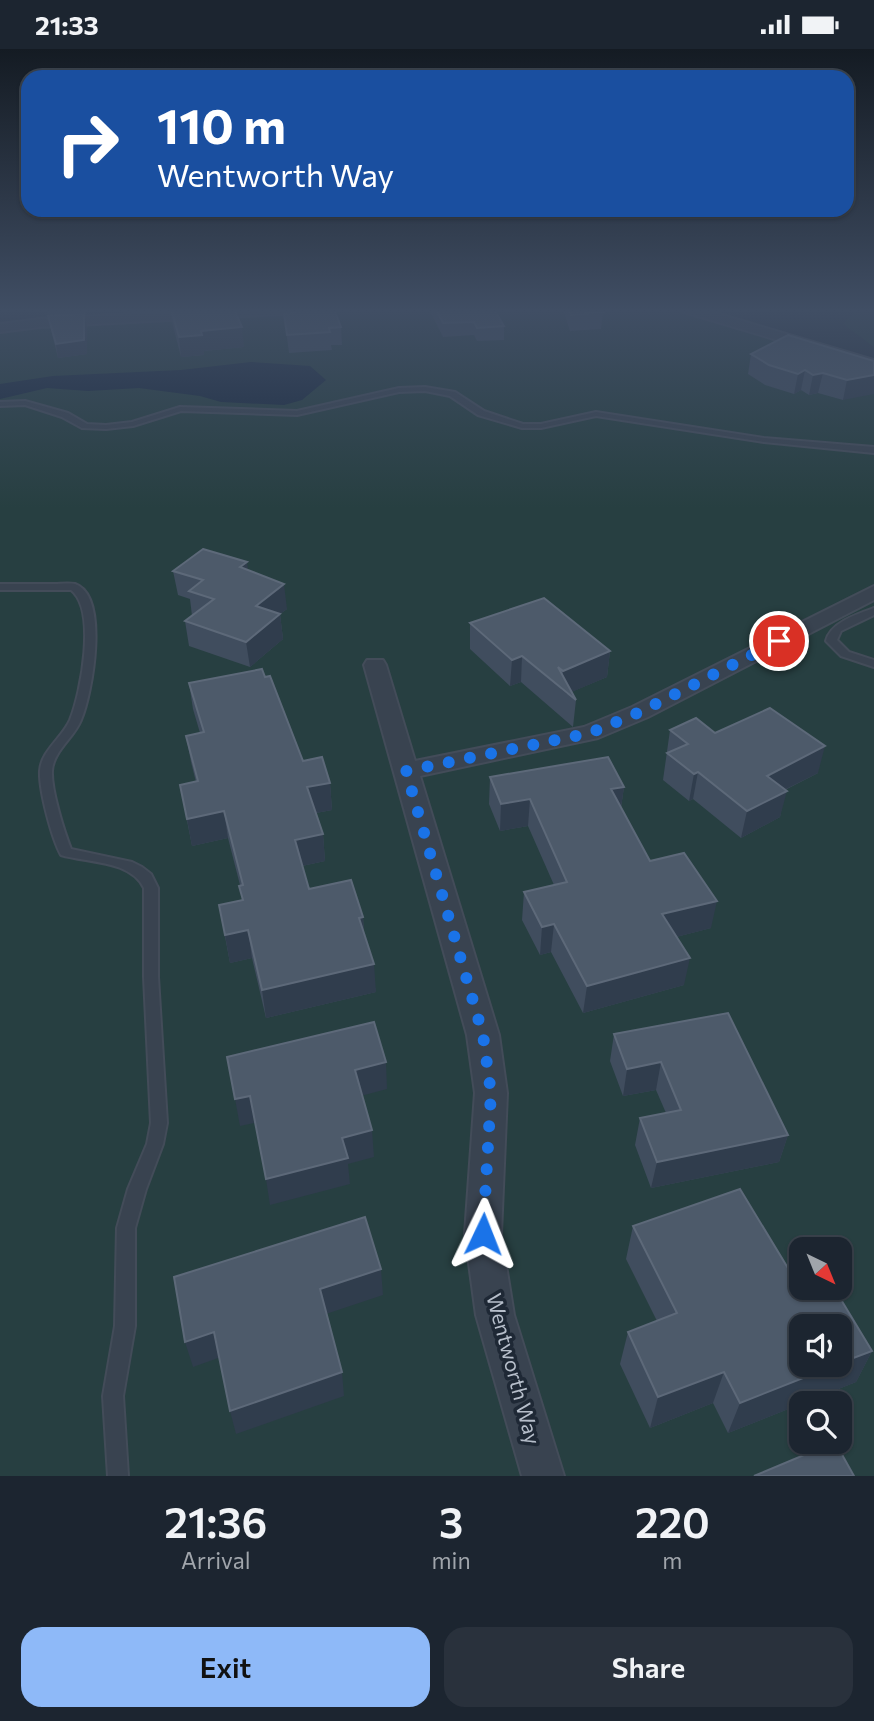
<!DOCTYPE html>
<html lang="en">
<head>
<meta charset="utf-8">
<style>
  :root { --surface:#1c2530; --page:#29313c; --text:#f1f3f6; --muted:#a0a5ab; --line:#3a424c; --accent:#8eb9f8 }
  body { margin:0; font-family:Commissioner,sans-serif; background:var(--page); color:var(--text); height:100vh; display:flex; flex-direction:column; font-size:26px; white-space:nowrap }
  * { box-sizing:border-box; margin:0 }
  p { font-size:23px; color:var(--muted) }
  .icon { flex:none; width:38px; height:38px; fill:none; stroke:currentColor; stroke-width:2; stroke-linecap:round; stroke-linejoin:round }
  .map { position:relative; height:1427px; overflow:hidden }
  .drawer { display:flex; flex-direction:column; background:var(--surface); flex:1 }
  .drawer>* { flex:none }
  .hud { position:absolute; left:21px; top:21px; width:833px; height:147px; border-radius:21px; box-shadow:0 2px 5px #0004,0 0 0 2px var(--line); background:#1a4fa0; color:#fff; overflow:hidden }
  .needle { width:46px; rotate:137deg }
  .fabs { position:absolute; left:789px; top:1188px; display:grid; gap:14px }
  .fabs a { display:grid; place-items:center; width:63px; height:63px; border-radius:14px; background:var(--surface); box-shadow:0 2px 5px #0004,0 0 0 2px var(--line); font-size:35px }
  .pin { position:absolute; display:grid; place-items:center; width:60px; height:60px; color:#fff; margin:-30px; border:4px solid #fff; border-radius:50%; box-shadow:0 2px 7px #0007 }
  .me { position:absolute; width:77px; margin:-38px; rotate:2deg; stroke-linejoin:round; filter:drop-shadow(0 0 5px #0008) }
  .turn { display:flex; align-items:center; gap:24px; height:147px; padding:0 21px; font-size:32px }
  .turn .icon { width:91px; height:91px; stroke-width:2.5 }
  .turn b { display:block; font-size:49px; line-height:60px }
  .eta { display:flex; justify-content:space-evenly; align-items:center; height:119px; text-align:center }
  .eta b { font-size:42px; font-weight:600; line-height:49px }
  .cta { display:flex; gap:14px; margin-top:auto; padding:14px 21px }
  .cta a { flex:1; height:80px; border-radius:21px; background:var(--accent); color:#111; font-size:28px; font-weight:600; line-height:80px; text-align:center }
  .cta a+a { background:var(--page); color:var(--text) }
  .status { display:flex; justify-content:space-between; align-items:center; height:49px; padding:0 35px; background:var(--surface); direction:ltr }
  .status svg { height:19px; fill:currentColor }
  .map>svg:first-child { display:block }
</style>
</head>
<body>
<div class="status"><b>21:33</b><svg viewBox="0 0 49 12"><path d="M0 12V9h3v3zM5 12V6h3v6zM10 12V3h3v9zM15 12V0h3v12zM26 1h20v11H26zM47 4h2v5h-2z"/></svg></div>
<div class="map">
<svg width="874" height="1427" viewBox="0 0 874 1427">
  <rect width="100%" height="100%" fill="#253140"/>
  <g fill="#273f41" fill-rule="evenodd">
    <path d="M 353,260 L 672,260 L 874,319 L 874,1427 L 0,1427 L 0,284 L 53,277 ZM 802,1200 L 840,1200 L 840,1239 L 802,1239 ZM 802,1278 L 840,1278 L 840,1316 L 802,1316 ZM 802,1354 L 840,1354 L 840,1393 L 802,1393 Z"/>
    <path d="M 857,260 L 874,260 L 874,298 L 843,275 Z"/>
  </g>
  <path fill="#18283e" d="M 251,313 L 310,317 L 326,331 L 302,351 L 284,356 L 221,353 L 200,347 L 139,339 L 88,342 L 47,339 L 0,350 L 0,335 L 53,327 L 181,321 Z"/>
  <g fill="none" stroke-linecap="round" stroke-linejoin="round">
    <g stroke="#434c59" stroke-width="4">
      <g id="lane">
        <path d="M 425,338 L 455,343 L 484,362 L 523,375 L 541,375 L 596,363 L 764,389 L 874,398 L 874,404 L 764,393 L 596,367 L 541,379 L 522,379 L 478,366 L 450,347 L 425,342 L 399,343 L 297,366 L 181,362 L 133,377 L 106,380 L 82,379 L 62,368 L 25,356 L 0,357 L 0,353 L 25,352 L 68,364 L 87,375 L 106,376 L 132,373 L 180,358 L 297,362 L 399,339 Z"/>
        <path d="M 0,535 C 18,535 36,535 54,535 C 60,535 69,534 75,535 C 110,547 92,646 81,671 C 74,689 53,702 52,722 C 51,741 64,782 71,800 L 132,813 L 142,818 L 151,825 L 158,839 L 158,928 L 167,1074 L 163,1095 L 146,1140 L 135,1179 L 135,1277 L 123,1347 L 128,1427 L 108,1427 L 103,1347 L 115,1277 L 117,1179 L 128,1140 L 147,1095 L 151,1074 L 144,928 L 144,839 C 130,811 88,814 61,806 C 52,790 39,741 40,722 C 41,702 62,689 70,671 C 81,644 97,561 71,541 L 0,541 Z"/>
        <path d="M 874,559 L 874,566 L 841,582 L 837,591 L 849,603 L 874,611 L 874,618 L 841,607 L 826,592 C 830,574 857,565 874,559 Z"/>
      </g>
    </g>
    <g stroke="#434c59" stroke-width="4">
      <g id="street">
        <path d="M 229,260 L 306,260 L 299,264 L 40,278 L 0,283 L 0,275 L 40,270 Z"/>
        <path d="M 683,260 L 702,260 L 874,311 L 874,320 L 684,263 Z"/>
        <path d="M 874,537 L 874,551 L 648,668 L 598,689 L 420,727 L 499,986 L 507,1044 L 501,1185 L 514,1266 L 564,1427 L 522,1427 L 476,1266 L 465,1185 L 475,1044 L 467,986 L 364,616 L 367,611 L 383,611 L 386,616 L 415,712 L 584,678 L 632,658 Z"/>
      </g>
    </g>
    <use href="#lane" fill="#394350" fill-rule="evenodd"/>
    <use href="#street" fill="#394350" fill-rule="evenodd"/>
  </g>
  <g fill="#404d5e">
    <path d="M 46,260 L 86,260 L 86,265 L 84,265 L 87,278 L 87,305 L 58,309 Z"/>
    <path d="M 168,260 L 234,260 L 244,298 L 204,302 L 204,306 L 181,308 L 172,273 L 170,260 Z"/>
    <path d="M 291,260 L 334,260 L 341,278 L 342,296 L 331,296 L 332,301 L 289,304 L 284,265 L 291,264 Z"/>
    <path d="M 429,260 L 494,260 L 504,277 L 504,291 L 477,292 L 474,286 L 443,288 Z"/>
    <path d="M 563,260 L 600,260 L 603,263 L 601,280 L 570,282 Z"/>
    <path d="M 751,305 L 874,312 L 843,351 L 818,344 L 809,346 L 801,341 L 794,345 L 765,336 L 748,325 Z"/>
    <path d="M 248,521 L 287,560 L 280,565 L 283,590 L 250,618 L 189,597 L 185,572 L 192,567 L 190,550 L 178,546 L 173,522 Z"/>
    <path d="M 470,574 L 610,602 L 607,628 L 571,643 L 576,651 L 573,678 L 521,633 L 510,637 L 470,600 Z"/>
    <path d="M 189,634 L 303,712 L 330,734 L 332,761 L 316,764 L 323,785 L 325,812 L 302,817 L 309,840 L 363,868 L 364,884 L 376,943 L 266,969 L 252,909 L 230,914 L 219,856 L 242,851 L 240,836 L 228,789 L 192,797 L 180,736 L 196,733 L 191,713 L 186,687 L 200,684 L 193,660 Z"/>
    <path d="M 670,681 L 715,684 L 818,724 L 785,741 L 780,768 L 741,789 L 693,750 L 689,752 L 663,731 Z"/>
    <path d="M 490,728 L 624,738 L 621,759 L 650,812 L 711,879 L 676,888 L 684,936 L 583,964 L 551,903 L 540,906 L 522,871 L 524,843 L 554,836 L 528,777 L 500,782 L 489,755 Z"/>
    <path d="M 614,985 L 788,1086 L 779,1113 L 651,1139 L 635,1096 L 640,1069 L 666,1064 L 656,1041 L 623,1047 L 610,1012 Z"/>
    <path d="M 633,1177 L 797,1234 L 872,1302 L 856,1333 L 728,1384 L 713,1354 L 650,1379 L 620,1315 L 628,1283 L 657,1272 L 626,1210 Z"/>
  </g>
  <g fill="#303d4d">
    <path d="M 84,265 L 87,278 L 87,305 L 58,309 L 56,295 Z"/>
    <path d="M 242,278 L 244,298 L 204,302 L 204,306 L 181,308 L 179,288 L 201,282 Z"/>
    <path d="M 805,321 L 801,341 L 794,345 L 798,325 Z"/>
    <path d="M 823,324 L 818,344 L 809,346 L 813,326 Z"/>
    <path d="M 874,326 L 874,345 L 843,351 L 847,331 Z"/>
    <path d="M 247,513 L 250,538 L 240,518 Z"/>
    <path d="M 284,535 L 287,560 L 280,565 L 283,590 L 250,618 L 246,593 L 256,557 Z"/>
    <path d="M 610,602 L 607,628 L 567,645 L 561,640 L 563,622 Z"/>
    <path d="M 522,607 L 521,633 L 510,637 L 512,611 Z"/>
    <path d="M 825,697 L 818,724 L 760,753 L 767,727 Z"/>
    <path d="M 698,723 L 693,750 L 689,752 L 694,725 Z"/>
    <path d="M 330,734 L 332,761 L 310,765 L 307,738 Z"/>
    <path d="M 624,738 L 620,765 L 611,740 Z"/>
    <path d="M 787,742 L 780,768 L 741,789 L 747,762 Z"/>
    <path d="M 530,750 L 528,777 L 500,782 L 501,755 Z"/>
    <path d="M 224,762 L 228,789 L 192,797 L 187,770 Z"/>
    <path d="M 323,785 L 325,812 L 297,818 L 295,791 Z"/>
    <path d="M 717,852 L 711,879 L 657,893 L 662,865 Z"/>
    <path d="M 363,868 L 365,896 L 359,869 Z"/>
    <path d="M 554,875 L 551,903 L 540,906 L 542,878 Z"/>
    <path d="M 248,881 L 252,909 L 230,914 L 225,886 Z"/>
    <path d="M 690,909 L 684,936 L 583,964 L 587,937 Z"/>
    <path d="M 374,915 L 376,943 L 266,969 L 262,941 Z"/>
    <path d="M 386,1013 L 387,1040 L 357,1048 L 355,1021 Z"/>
    <path d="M 661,1013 L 656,1041 L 623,1047 L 627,1020 Z"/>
    <path d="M 250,1047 L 254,1074 L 240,1077 L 235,1050 Z"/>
    <path d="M 372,1081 L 374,1108 L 348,1115 L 350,1135 L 270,1156 L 266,1130 L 342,1089 Z"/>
    <path d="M 788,1086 L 779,1113 L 651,1139 L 657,1113 Z"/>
    <path d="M 381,1220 L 383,1246 L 323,1266 L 320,1240 Z"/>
    <path d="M 214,1283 L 221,1308 L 193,1318 L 185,1293 Z"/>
    <path d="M 872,1302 L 856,1333 L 728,1384 L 740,1354 L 836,1316 L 840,1316 L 840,1314 Z"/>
    <path d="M 342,1323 L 344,1347 L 236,1385 L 230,1362 Z"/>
    <path d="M 724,1323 L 713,1354 L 650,1379 L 658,1348 Z"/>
  </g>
  <g fill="#4d5a6a" stroke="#5d6979" stroke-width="2">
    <path d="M 171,260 L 234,260 L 242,278 L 201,282 L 202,286 L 179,288 Z"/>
    <path d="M 293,260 L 334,260 L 341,278 L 329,279 L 330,283 L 287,286 L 284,265 L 295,264 Z"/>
    <path d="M 436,260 L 494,260 L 504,277 L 477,279 L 474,273 L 443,274 Z"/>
    <path d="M 569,260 L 600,260 L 603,263 L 571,266 Z"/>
    <path d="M 84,265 L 84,291 L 56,295 L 48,267 Z"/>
    <path d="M 788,286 L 874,312 L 874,326 L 847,331 L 823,324 L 813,326 L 805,321 L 798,325 L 769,316 L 751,305 Z"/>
    <path d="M 203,500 L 247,513 L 240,518 L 284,535 L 256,557 L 280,565 L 246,593 L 185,572 L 214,550 L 189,542 L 203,531 L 173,522 Z"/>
    <path d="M 544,549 L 610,602 L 563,622 L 558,618 L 576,651 L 522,607 L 512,611 L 470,574 Z"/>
    <path d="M 262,620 L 265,628 L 270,627 L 303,712 L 322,708 L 330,734 L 307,738 L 323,785 L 295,791 L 309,840 L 351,831 L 363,868 L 359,869 L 374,915 L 262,941 L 248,881 L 225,886 L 219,856 L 243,851 L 239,837 L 243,836 L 224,762 L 187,770 L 180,736 L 198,732 L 186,687 L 204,683 L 189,634 Z"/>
    <path d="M 770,659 L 825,697 L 767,727 L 787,742 L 747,762 L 698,723 L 694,725 L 667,704 L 688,695 L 670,681 L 696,669 L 715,684 Z"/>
    <path d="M 608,708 L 624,738 L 611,740 L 650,812 L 684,804 L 717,852 L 662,865 L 690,909 L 587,937 L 554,875 L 542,878 L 524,843 L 567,833 L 530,750 L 501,755 L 490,728 Z"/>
    <path d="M 728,964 L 788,1086 L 657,1113 L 640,1069 L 681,1061 L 661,1013 L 627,1020 L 614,985 Z"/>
    <path d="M 374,973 L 386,1013 L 355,1021 L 372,1081 L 342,1089 L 348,1109 L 266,1130 L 250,1047 L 235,1050 L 227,1008 Z"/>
    <path d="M 740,1140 L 797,1234 L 802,1233 L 802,1239 L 834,1239 L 872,1302 L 840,1314 L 840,1278 L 802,1278 L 802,1316 L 836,1316 L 740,1354 L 724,1323 L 658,1348 L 628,1283 L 677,1264 L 633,1177 Z"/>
    <path d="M 365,1168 L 381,1220 L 320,1240 L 342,1323 L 230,1362 L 214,1283 L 185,1293 L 174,1228 Z"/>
    <path d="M 835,1393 L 854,1427 L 754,1427 Z"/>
  </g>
  <linearGradient id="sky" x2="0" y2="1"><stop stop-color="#141b23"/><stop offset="0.57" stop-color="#404e64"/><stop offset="1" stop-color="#404e64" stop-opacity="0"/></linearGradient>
  <rect width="874" height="459" fill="url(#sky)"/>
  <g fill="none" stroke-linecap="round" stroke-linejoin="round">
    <path stroke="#1a73e8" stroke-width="12" stroke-dasharray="0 21.6" d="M 483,1185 L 491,1044 L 483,986 L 406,722 L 590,684 L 640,663 L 779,592"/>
  </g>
  <g text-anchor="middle" stroke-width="7" stroke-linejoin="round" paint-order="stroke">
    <g font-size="21" fill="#b6beca" stroke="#1e2835">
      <text transform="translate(513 1320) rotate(75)" y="7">Wentworth Way</text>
    </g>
  </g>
</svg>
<div class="fabs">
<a><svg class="needle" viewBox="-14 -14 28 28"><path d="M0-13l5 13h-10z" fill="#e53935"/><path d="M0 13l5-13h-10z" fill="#a0a5ab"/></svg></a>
<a><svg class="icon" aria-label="sound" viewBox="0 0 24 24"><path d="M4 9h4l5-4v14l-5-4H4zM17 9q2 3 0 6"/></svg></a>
<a><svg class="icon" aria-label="search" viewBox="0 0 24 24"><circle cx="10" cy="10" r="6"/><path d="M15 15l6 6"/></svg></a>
</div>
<div class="pin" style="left:779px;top:592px;background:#d93025"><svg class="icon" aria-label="arrive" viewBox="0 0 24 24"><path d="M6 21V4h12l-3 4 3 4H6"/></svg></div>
<svg class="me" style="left:483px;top:1185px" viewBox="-20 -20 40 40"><path d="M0-17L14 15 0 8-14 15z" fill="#1a73e8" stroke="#fff" stroke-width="4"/></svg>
<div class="hud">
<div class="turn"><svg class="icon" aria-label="right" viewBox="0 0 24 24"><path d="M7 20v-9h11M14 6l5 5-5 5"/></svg><div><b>110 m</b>Wentworth Way</div></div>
</div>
</div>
<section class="drawer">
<div class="eta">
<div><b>21:36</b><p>Arrival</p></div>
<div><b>3</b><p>min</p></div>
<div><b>220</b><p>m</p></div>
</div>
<div class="cta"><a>Exit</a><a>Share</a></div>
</section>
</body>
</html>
